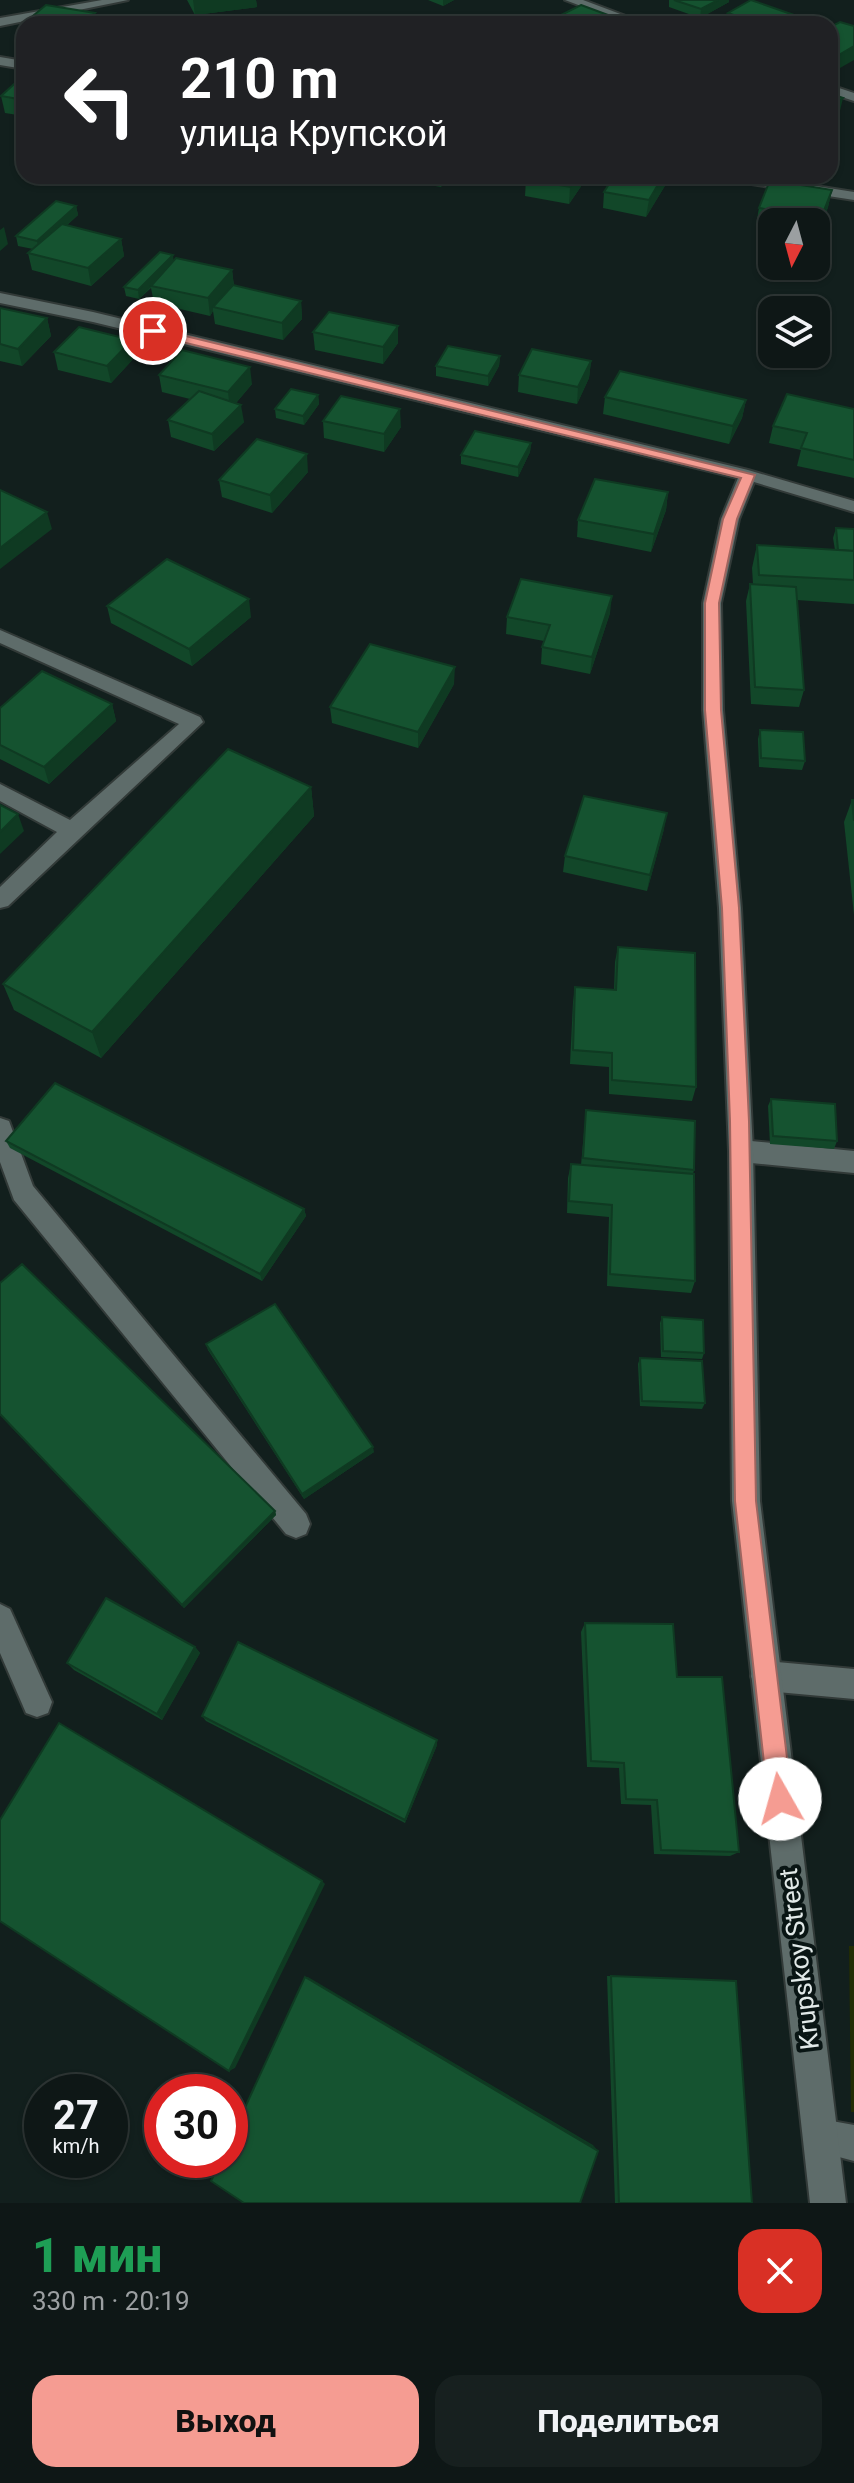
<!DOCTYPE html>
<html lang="ru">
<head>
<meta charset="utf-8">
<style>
  :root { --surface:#0e1716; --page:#17201f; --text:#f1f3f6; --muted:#9b9fa1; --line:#2e3635; --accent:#f59c92 }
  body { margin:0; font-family:Roboto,sans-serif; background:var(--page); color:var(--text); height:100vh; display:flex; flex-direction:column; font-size:30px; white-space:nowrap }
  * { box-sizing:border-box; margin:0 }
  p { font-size:26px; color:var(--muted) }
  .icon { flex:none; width:44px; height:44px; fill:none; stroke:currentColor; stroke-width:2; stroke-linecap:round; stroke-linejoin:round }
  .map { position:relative; height:2203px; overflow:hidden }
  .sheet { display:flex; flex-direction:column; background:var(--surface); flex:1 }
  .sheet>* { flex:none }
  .top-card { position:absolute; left:16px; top:16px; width:822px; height:168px; border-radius:24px; box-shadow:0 2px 6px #0004,0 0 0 2px var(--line); background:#202124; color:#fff; overflow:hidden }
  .needle { width:52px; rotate:186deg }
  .tools { position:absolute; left:758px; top:208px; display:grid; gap:16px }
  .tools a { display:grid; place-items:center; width:72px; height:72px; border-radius:16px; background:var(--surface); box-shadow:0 2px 6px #0004,0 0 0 2px var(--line); font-size:40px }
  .speed { position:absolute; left:24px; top:2074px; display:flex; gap:16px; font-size:40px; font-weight:700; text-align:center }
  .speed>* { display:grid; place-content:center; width:104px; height:104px; border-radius:50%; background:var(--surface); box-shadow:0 2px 6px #0004,0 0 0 2px var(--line); line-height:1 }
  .speed small { font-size:20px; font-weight:400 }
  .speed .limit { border:12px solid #d22; background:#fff; color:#111 }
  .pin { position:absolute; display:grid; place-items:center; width:68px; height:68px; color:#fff; margin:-34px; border:4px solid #fff; border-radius:50%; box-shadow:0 2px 8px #0007 }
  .me { position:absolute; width:88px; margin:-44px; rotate:353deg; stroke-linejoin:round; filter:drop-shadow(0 0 6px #0008) }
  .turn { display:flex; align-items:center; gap:28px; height:168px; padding:0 32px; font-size:36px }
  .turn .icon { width:104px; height:104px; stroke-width:2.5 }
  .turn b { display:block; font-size:56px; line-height:68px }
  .round { display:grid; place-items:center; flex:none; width:84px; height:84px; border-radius:24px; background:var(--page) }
  .summary { display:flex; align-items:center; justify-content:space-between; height:136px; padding:0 32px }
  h1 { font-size:48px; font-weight:800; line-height:60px; color:#1e9e55 }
  .primary-button { display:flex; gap:16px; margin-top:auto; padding:16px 32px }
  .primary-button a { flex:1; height:92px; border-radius:24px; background:var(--accent); color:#111; font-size:32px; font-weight:800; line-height:92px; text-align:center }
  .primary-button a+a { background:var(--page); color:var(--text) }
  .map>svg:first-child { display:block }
</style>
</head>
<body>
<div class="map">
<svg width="854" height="2203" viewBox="0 0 854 2203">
  <rect width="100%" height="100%" fill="#121f1d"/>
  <path fill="#232d04" d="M 849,1946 L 854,1946 L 854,2112 L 851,2112 Z"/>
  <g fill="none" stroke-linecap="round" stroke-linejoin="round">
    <g stroke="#323a38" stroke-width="4">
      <g id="lane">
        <path d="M 0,630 L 200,717 L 203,722 L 8,906 L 0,908 L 0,887 L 57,832 L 0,801 L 0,784 L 70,820 L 179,724 L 0,643 Z"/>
        <path d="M 0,1118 L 9,1121 L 33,1186 L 306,1514 L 310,1524 L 306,1534 L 296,1538 L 286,1534 L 14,1200 L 0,1162 Z"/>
        <path d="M 741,1140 L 854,1151 L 854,1173 L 741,1162 L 732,1159 L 729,1151 L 732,1143 Z"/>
        <path d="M 0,1604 L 10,1609 L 52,1702 L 48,1713 L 37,1717 L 26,1713 L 0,1653 Z"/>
        <path d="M 766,1661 L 854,1669 L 854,1699 L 766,1691 L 755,1687 L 751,1676 L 755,1665 Z"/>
        <path d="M 821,2119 L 854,2125 L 854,2161 L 809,2149 L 803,2137 L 809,2125 Z"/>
      </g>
    </g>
    <g stroke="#323a38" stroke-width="4">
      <g id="street">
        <path d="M 102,0 L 128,0 L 0,26 L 0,18 Z"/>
        <path d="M 565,0 L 583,0 L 647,24 L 629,24 Z"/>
        <path d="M 0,57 L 24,61 L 24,69 L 0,65 Z"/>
        <path d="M 830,85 L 854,93 L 854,101 L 830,93 Z"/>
        <path d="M 719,176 L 753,176 L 854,192 L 854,200 L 726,180 Z"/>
        <path d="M 0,293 L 93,312 L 748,470 L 854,501 L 854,512 L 754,482 L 739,519 L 721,603 L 723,710 L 741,908 L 753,1151 L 760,1501 L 846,2203 L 810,2203 L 732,1501 L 729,1151 L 719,908 L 703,710 L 703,603 L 721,519 L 738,478 L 93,322 L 0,303 Z"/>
      </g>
    </g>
    <use href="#lane" fill="#5e6c6a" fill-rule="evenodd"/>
    <use href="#street" fill="#5e6c6a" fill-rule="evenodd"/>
  </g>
  <g fill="#124729">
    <path d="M 187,0 L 256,0 L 257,7 L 195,15 Z"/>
    <path d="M 428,0 L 454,0 L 443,6 Z"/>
    <path d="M 669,0 L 729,0 L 729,2 L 700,18 L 669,7 Z"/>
    <path d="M 728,13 L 794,15 L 793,24 L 726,24 Z"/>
    <path d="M 854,26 L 833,72 L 830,71 L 830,27 Z"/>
    <path d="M 24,75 L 24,116 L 5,113 L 1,96 Z"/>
    <path d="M 395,176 L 448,176 L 441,187 L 395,179 Z"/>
    <path d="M 528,176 L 588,176 L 569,204 L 525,196 L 526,179 Z"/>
    <path d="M 666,184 L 646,217 L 603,208 L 604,192 Z"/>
    <path d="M 832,190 L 828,207 L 818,235 L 816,235 L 816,222 L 772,222 L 772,228 L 756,225 L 759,208 Z"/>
    <path d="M 76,206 L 78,215 L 67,225 L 121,239 L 124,256 L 91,286 L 32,270 L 28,253 L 33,249 L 18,246 L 16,236 Z"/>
    <path d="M 174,261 L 232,270 L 234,286 L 301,301 L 302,319 L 283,340 L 215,324 L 213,311 L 210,316 L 154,303 L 151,288 L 139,299 L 126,296 L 124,287 Z"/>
    <path d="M 0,308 L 47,318 L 51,336 L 22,366 L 0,361 Z"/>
    <path d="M 398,326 L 398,343 L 383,364 L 315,350 L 313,332 Z"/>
    <path d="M 54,352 L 135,357 L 111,383 L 58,370 Z"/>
    <path d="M 500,356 L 499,366 L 488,386 L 436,376 L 436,366 Z"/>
    <path d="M 591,361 L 589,378 L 577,404 L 518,392 L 519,375 Z"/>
    <path d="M 159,375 L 252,384 L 236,403 L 244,422 L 214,451 L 171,437 L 168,420 L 190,399 L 162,392 Z"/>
    <path d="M 318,395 L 319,404 L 304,425 L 276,418 L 275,409 Z"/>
    <path d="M 605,397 L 746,400 L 742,418 L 729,444 L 603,414 Z"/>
    <path d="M 854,409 L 854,478 L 797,466 L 801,450 L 769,443 L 773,426 Z"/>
    <path d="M 323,421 L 401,427 L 384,452 L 324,438 Z"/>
    <path d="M 531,443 L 530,452 L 518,477 L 461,464 L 461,455 Z"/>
    <path d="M 308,472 L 272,513 L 222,497 L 219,480 Z"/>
    <path d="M 668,492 L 666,510 L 651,552 L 577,537 L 578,520 Z"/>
    <path d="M 836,528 L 854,529 L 854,604 L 797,600 L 804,690 L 799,707 L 751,704 L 746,601 L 750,584 L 753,584 L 752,568 L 757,545 L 835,550 L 833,538 Z"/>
    <path d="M 107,606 L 251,617 L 192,666 L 111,623 Z"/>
    <path d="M 610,613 L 590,674 L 541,664 L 542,647 L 544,641 L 506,634 L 507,617 Z"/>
    <path d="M 454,684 L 418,748 L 332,723 L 330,707 Z"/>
    <path d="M 112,704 L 116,721 L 49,784 L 0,759 L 0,708 Z"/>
    <path d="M 760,730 L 805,761 L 802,770 L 759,767 L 758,739 Z"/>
    <path d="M 311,787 L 314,816 L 101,1058 L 14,1010 L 3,984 Z"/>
    <path d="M 852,800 L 854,800 L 854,915 L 844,822 Z"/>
    <path d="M 664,829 L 647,891 L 563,872 L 565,856 Z"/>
    <path d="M 618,947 L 696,1087 L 692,1101 L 609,1094 L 609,1067 L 570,1064 L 573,1002 L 575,987 L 614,990 L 615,962 Z"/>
    <path d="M 771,1099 L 837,1141 L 834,1149 L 770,1144 L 768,1106 Z"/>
    <path d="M 586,1110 L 694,1170 L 693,1174 L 695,1281 L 691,1293 L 607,1286 L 609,1217 L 567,1213 L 568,1178 L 571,1164 L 581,1165 Z"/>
    <path d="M 6,1141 L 304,1209 L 306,1216 L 262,1281 L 10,1148 Z"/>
    <path d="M 0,1283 L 275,1511 L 276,1515 L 184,1608 L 0,1415 Z"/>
    <path d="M 662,1317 L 704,1353 L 702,1359 L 661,1357 L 660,1323 Z"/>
    <path d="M 206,1344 L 374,1452 L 304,1499 L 208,1350 Z"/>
    <path d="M 640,1358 L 705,1403 L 702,1409 L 640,1406 L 638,1364 Z"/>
    <path d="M 585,1623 L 677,1677 L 739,1852 L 730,1856 L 654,1854 L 651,1805 L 621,1804 L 619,1768 L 587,1767 L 581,1632 Z"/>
    <path d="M 195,1647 L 200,1653 L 162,1720 L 74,1670 L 67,1663 Z"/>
    <path d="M 202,1716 L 437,1740 L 437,1745 L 405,1823 L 206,1721 Z"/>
    <path d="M 607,1976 L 736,1981 L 752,2203 L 615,2203 Z"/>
  </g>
  <g fill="#0f3a22">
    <path d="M 193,0 L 256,0 L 257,7 L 195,15 Z"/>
    <path d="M 443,0 L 454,0 L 443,6 Z"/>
    <path d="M 718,0 L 729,0 L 729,2 L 700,18 L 701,9 Z"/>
    <path d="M 95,13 L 97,24 L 83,24 Z"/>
    <path d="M 794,15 L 793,24 L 778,24 Z"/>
    <path d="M 854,46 L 854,60 L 833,72 L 837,56 Z"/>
    <path d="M 843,98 L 839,115 L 830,122 L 830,108 Z"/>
    <path d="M 442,176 L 448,176 L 441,187 L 441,177 Z"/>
    <path d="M 578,176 L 588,176 L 569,204 L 570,187 Z"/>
    <path d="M 663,176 L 667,176 L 666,184 L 646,217 L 649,200 Z"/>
    <path d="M 832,190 L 828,207 L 818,235 L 821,218 Z"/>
    <path d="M 76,206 L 78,215 L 39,251 L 37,241 Z"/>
    <path d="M 4,227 L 8,244 L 0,251 L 0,230 Z"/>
    <path d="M 121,239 L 124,256 L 91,286 L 88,268 Z"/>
    <path d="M 173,255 L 174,264 L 139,299 L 138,290 Z"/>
    <path d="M 232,270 L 234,287 L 213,307 L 213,311 L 210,316 L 208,298 Z"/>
    <path d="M 301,301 L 302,319 L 283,340 L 282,323 Z"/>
    <path d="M 47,318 L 51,336 L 22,366 L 18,349 Z"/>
    <path d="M 398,326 L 398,343 L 383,364 L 383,347 Z"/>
    <path d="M 132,340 L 135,357 L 111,383 L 107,366 Z"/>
    <path d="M 500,356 L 499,366 L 488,386 L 488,376 Z"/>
    <path d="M 591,361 L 589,378 L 577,404 L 578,387 Z"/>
    <path d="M 250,367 L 252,384 L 230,410 L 228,392 Z"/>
    <path d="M 318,395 L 319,404 L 304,425 L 303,416 Z"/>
    <path d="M 746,400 L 742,418 L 729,444 L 733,426 Z"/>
    <path d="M 241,405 L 244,422 L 214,451 L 212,434 Z"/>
    <path d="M 400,409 L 401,427 L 384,452 L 384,434 Z"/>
    <path d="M 531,443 L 530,452 L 518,477 L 518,467 Z"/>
    <path d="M 307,454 L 308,472 L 272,513 L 270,495 Z"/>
    <path d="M 668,492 L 666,510 L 651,552 L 654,534 Z"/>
    <path d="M 47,512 L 52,529 L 0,569 L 0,548 Z"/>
    <path d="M 612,596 L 610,613 L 590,674 L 592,657 Z"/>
    <path d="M 249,599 L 251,617 L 192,666 L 189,649 Z"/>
    <path d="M 455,667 L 454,684 L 418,748 L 418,732 Z"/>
    <path d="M 112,704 L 116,721 L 49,784 L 44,767 Z"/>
    <path d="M 311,787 L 314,816 L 101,1058 L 92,1032 Z"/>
    <path d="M 667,813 L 664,829 L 647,891 L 650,875 Z"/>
    <path d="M 18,814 L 24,831 L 0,854 L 0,832 Z"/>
    <path d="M 304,1209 L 306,1216 L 262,1281 L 260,1274 Z"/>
    <path d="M 373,1447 L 374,1452 L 304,1499 L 302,1494 Z"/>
    <path d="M 275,1511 L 276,1515 L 184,1608 L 182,1605 Z"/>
    <path d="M 195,1647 L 200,1653 L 162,1720 L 157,1714 Z"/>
    <path d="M 437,1740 L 437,1745 L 405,1823 L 405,1820 Z"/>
    <path d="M 322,1881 L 325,1884 L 235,2068 L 229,2071 Z"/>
    <path d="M 305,1977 L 308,1977 L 593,2145 L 598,2151 Z"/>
  </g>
  <g fill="#155330" stroke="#0f3a22" stroke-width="2">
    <path d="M 674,0 L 718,0 L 701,9 Z"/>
    <path d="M 751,0 L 794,15 L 778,24 L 759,24 L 728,13 Z"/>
    <path d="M 46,5 L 95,13 L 83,24 L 24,24 L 24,26 L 22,25 Z"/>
    <path d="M 581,5 L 624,21 L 618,24 L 543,24 Z"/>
    <path d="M 119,19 L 155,24 L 114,24 Z"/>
    <path d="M 840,22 L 854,26 L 854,46 L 837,56 L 830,53 L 830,27 Z"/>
    <path d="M 24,75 L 24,100 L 1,96 Z"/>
    <path d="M 830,94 L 843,98 L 830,108 Z"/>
    <path d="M 528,176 L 578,176 L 570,187 L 526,179 Z"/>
    <path d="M 614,176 L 663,176 L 649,200 L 604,192 Z"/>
    <path d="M 770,180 L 832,190 L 821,218 L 759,208 Z"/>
    <path d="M 56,201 L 76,206 L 37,241 L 16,236 Z"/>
    <path d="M 62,224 L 121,239 L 88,268 L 28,253 Z"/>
    <path d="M 160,252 L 173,255 L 138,290 L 124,287 Z"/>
    <path d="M 176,258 L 232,270 L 208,298 L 151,286 Z"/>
    <path d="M 233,285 L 301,301 L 282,323 L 213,307 Z"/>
    <path d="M 0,308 L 47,318 L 18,349 L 0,344 Z"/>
    <path d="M 329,312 L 398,326 L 383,347 L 313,332 Z"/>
    <path d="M 79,327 L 132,340 L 107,366 L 54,352 Z"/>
    <path d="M 448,346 L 500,356 L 488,376 L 436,366 Z"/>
    <path d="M 532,349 L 591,361 L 578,387 L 519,375 Z"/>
    <path d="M 182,350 L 250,367 L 228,392 L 159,375 Z"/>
    <path d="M 620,371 L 746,400 L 733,426 L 605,397 Z"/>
    <path d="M 291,389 L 318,395 L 303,416 L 275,409 Z"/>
    <path d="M 199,391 L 241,405 L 212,434 L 168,420 Z"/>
    <path d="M 787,394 L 854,409 L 854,460 L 801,448 L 807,433 L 773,426 Z"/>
    <path d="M 341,396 L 400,409 L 384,434 L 323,421 Z"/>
    <path d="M 475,431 L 531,443 L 518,467 L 461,455 Z"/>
    <path d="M 257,439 L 307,454 L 270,495 L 219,480 Z"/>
    <path d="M 595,479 L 668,492 L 654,534 L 578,520 Z"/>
    <path d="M 0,490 L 47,512 L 0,548 Z"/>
    <path d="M 836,528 L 854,529 L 854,551 L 838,550 Z"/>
    <path d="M 757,545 L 854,551 L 854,580 L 759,575 Z"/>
    <path d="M 167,559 L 249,599 L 189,649 L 107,606 Z"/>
    <path d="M 521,579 L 612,596 L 592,657 L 542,647 L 550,625 L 507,617 Z"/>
    <path d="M 750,584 L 796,587 L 804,690 L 755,687 Z"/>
    <path d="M 370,644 L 455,667 L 418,732 L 330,707 Z"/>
    <path d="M 42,671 L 112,704 L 44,767 L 0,745 L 0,708 Z"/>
    <path d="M 760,730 L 803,732 L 805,761 L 761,758 Z"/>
    <path d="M 228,749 L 311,787 L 92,1032 L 3,984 Z"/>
    <path d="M 584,796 L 667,813 L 650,875 L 565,856 Z"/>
    <path d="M 852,800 L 854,800 L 854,821 Z"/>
    <path d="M 0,805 L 18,814 L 0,832 Z"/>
    <path d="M 618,947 L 695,953 L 696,1087 L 612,1080 L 612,1053 L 573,1050 L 575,987 L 616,990 Z"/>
    <path d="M 55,1083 L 304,1209 L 260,1274 L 6,1141 Z"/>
    <path d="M 771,1099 L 835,1104 L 837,1141 L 773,1136 Z"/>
    <path d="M 586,1110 L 695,1121 L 694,1170 L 583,1158 Z"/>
    <path d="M 571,1164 L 694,1174 L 695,1281 L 610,1274 L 612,1205 L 569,1201 Z"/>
    <path d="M 22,1264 L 275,1511 L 182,1605 L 0,1414 L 0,1283 Z"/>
    <path d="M 275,1304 L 373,1447 L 302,1494 L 206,1344 Z"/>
    <path d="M 662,1317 L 703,1320 L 704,1353 L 663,1351 Z"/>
    <path d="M 640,1358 L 702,1361 L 705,1403 L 642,1401 Z"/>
    <path d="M 106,1598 L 195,1647 L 157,1714 L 67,1663 Z"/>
    <path d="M 585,1623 L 673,1624 L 677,1677 L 722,1677 L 739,1852 L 661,1850 L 657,1800 L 626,1799 L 624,1763 L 591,1761 Z"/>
    <path d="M 238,1642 L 437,1740 L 405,1820 L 202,1716 Z"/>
    <path d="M 59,1723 L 322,1881 L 229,2071 L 0,1921 L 0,1820 Z"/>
    <path d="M 611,1976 L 736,1981 L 752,2203 L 619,2203 Z"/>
    <path d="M 305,1977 L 598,2151 L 580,2203 L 244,2203 L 211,2181 L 221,2160 L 230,2160 L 230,2140 Z"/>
  </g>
  <path fill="#f59c92" stroke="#9f655f" stroke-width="2" d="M 153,328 L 755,475 L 737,519 L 719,603 L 721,710 L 739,908 L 749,1121 L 756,1501 L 792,1799 L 789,1808 L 780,1811 L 772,1808 L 768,1799 L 735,1501 L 730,1121 L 722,908 L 705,710 L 705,603 L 723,519 L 741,478 L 149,334 L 149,329 Z"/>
  <g text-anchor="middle" stroke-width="8" stroke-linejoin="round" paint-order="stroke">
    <g font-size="26" fill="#e1e9e8" stroke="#091514">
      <text transform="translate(799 1959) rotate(-97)" y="9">Krupskoy Street</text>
    </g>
  </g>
</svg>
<div class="tools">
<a><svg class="needle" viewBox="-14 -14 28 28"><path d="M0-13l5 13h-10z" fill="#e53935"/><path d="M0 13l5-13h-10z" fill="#9b9fa1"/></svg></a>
<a><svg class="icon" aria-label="layers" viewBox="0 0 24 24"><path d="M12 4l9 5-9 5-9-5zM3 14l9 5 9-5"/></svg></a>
</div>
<div class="speed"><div>27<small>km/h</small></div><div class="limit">30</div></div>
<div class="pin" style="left:153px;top:331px;background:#d93025"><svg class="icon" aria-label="arrive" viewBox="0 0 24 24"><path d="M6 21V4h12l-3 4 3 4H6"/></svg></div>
<svg class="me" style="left:780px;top:1799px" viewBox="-20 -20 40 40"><circle r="19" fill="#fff"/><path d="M0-13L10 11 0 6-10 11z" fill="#f59c92"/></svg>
<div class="top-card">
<div class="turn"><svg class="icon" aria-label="left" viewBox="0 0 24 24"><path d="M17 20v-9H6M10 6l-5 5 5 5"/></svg><div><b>210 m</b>улица Крупской</div></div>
</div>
</div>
<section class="sheet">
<div class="summary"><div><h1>1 мин</h1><p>330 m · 20:19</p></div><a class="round" style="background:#d93025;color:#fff"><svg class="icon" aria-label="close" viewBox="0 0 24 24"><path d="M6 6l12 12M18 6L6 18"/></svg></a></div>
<div class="primary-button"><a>Выход</a><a>Поделиться</a></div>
</section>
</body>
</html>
